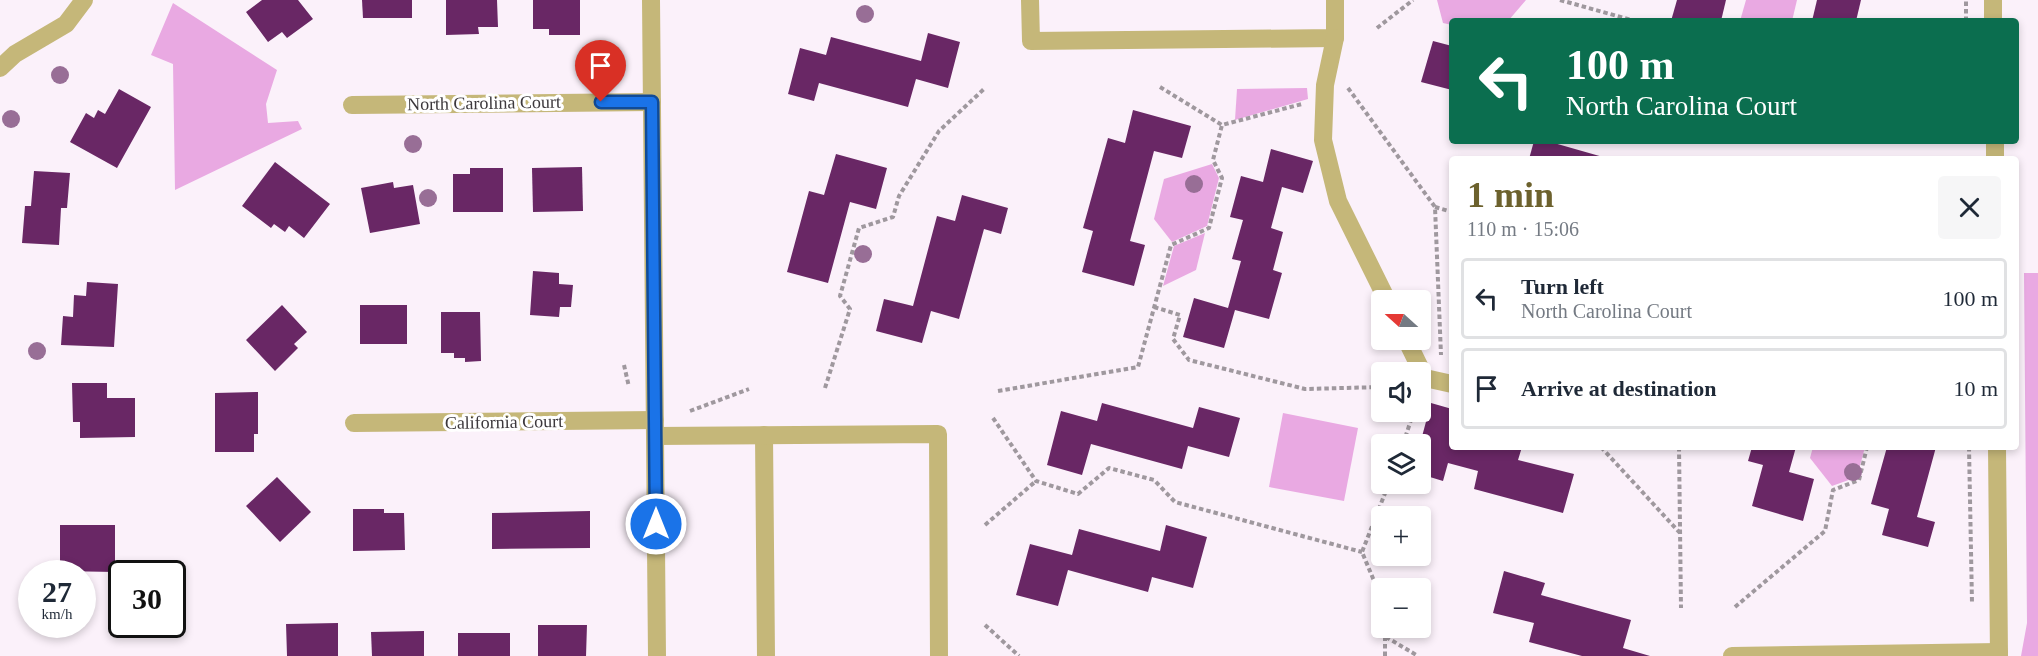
<!DOCTYPE html>
<html lang="en">
<head>
<meta charset="utf-8">
<style>
  :root { --surface:#fff; --page:#f6f6f7; --text:#1f2937; --muted:#747a83; --line:#e0e1e3; --accent:#6c612d }
  body { margin:0; font-family:"Times New Roman",serif; background:var(--page); color:var(--text); height:100vh; display:flex; flex-direction:column; font-size:22px; white-space:nowrap }
  * { box-sizing:border-box; margin:0 }
  p { font-size:20px; color:var(--muted) }
  .icon { flex:none; width:33px; height:33px; fill:none; stroke:currentColor; stroke-width:2; stroke-linecap:round; stroke-linejoin:round }
  .map { position:relative; flex:1; overflow:hidden }
  .details { position:absolute; left:1449px; top:156px; width:570px; height:294px; display:flex; flex-direction:column; background:var(--surface); border-radius:6px; box-shadow:0 3px 9px #0003 }
  .details>* { flex:none }
  .top-card { position:absolute; left:1449px; top:18px; width:570px; height:126px; border-radius:6px; box-shadow:0 3px 9px #0003; background:#0b6e4f; color:#fff; overflow:hidden }
  .needle { width:39px; rotate:291deg }
  .buttons { position:absolute; left:1371px; top:290px; display:grid; gap:12px }
  .buttons a { display:grid; place-items:center; width:60px; height:60px; border-radius:6px; background:var(--surface); box-shadow:0 3px 9px #0003; font-size:30px }
  .speed { position:absolute; left:18px; top:560px; display:flex; gap:12px; font-size:30px; font-weight:700; text-align:center }
  .speed>* { display:grid; place-content:center; width:78px; height:78px; border-radius:50%; background:var(--surface); box-shadow:0 3px 9px #0003; line-height:1 }
  .speed small { font-size:15px; font-weight:400 }
  .speed .limit { border:3px solid #111; border-radius:9px; background:#fff; color:#111 }
  .pin { position:absolute; display:grid; place-items:center; width:51px; height:51px; color:#fff; margin:-62px -26px; border-radius:50% 50% 50% 0; rotate:-45deg; box-shadow:0 0 6px #0007 }
  .pin .icon { rotate:45deg }
  .me { position:absolute; width:66px; margin:-33px; rotate:0deg; stroke-linejoin:round; filter:drop-shadow(0 0 4px #0008) }
  .turn { display:flex; align-items:center; gap:21px; height:126px; padding:0 18px; font-size:27px }
  .turn .icon { width:78px; height:78px; stroke-width:2.5 }
  .turn b { display:block; font-size:42px; line-height:51px }
  .round { display:grid; place-items:center; flex:none; width:63px; height:63px; border-radius:6px; background:var(--page) }
  .summary { display:flex; align-items:center; justify-content:space-between; height:102px; padding:0 18px }
  h1 { font-size:36px; font-weight:700; line-height:45px; color:var(--accent) }
  ul { padding:0; list-style:none }
  li { display:flex; align-items:center; gap:18px; height:81px; margin:0 12px 9px; padding:0 6px; border:3px solid var(--line); border-radius:6px }
  li div { flex:1 }
  li b { display:block; font-size:22px }
  li em { font-style:normal }
  .map>svg:first-child { display:block }
</style>
</head>
<body>
<div class="map">
<svg width="2038" height="656" viewBox="0 0 2038 656">
  <rect width="100%" height="100%" fill="#fbf1fa"/>
  <g fill="#e9a9e2">
    <path d="M 1437,0 L 1526,0 L 1508,21 L 1452,21 L 1452,25 L 1443,23 Z"/>
    <path d="M 1746,0 L 1797,0 L 1792,21 L 1740,21 Z"/>
    <path d="M 173,3 L 277,70 L 266,104 L 268,123 L 298,121 L 302,129 L 175,190 L 173,64 L 151,55 Z"/>
    <path d="M 1307,88 L 1308,99 L 1235,120 L 1237,89 Z"/>
    <path d="M 1212,164 L 1219,178 L 1207,226 L 1172,242 L 1154,219 L 1164,179 Z"/>
    <path d="M 1205,233 L 1196,270 L 1163,286 L 1174,246 Z"/>
    <path d="M 2024,273 L 2038,273 L 2038,656 L 2021,656 L 2027,623 Z"/>
    <path d="M 1283,413 L 1358,428 L 1344,501 L 1269,487 Z"/>
    <path d="M 1813,447 L 1865,447 L 1857,477 L 1832,486 L 1810,458 Z"/>
  </g>
  <g fill="#692765">
    <path d="M 262,0 L 298,0 L 313,19 L 287,38 L 282,32 L 268,42 L 246,12 Z"/>
    <path d="M 362,0 L 412,0 L 412,18 L 363,18 Z"/>
    <path d="M 446,0 L 497,0 L 498,27 L 478,27 L 479,34 L 446,35 Z"/>
    <path d="M 533,0 L 580,0 L 580,35 L 549,35 L 549,29 L 533,29 Z"/>
    <path d="M 1677,0 L 1726,0 L 1721,21 L 1671,21 Z"/>
    <path d="M 1817,0 L 1861,0 L 1856,21 L 1812,21 Z"/>
    <path d="M 928,33 L 960,42 L 948,88 L 916,79 L 908,107 L 819,83 L 814,101 L 788,94 L 800,48 L 826,55 L 831,37 L 921,61 Z"/>
    <path d="M 1433,41 L 1452,46 L 1452,90 L 1421,82 Z"/>
    <path d="M 119,89 L 151,107 L 117,168 L 70,142 L 86,113 L 94,118 L 98,110 L 105,114 Z"/>
    <path d="M 1133,110 L 1191,126 L 1182,158 L 1154,151 L 1130,241 L 1145,245 L 1134,286 L 1082,272 L 1093,231 L 1083,228 L 1108,138 L 1125,143 Z"/>
    <path d="M 1534,141 L 1547,141 L 1610,159 L 1529,159 Z"/>
    <path d="M 1271,149 L 1313,161 L 1303,193 L 1282,187 L 1271,228 L 1283,232 L 1273,270 L 1282,273 L 1269,319 L 1235,310 L 1224,348 L 1183,337 L 1194,298 L 1228,308 L 1241,261 L 1232,259 L 1243,220 L 1230,217 L 1241,176 L 1263,182 Z"/>
    <path d="M 836,154 L 887,168 L 876,209 L 850,202 L 828,283 L 787,272 L 809,191 L 824,195 Z"/>
    <path d="M 275,162 L 330,204 L 304,238 L 289,226 L 285,232 L 274,224 L 271,228 L 242,206 Z"/>
    <path d="M 582,167 L 583,211 L 533,212 L 532,168 Z"/>
    <path d="M 470,168 L 503,168 L 503,212 L 453,212 L 453,174 L 470,174 Z"/>
    <path d="M 34,171 L 70,173 L 67,208 L 61,208 L 59,245 L 22,243 L 25,206 L 31,206 Z"/>
    <path d="M 393,182 L 394,188 L 413,185 L 420,224 L 370,233 L 361,188 Z"/>
    <path d="M 962,195 L 1008,208 L 1001,234 L 984,229 L 959,319 L 931,311 L 922,343 L 876,331 L 884,299 L 913,306 L 937,216 L 955,221 Z"/>
    <path d="M 533,271 L 559,273 L 559,284 L 573,285 L 571,307 L 560,307 L 559,317 L 530,315 Z"/>
    <path d="M 87,282 L 118,284 L 114,347 L 61,345 L 63,316 L 73,317 L 74,295 L 86,296 Z"/>
    <path d="M 282,305 L 307,332 L 294,344 L 298,348 L 275,371 L 246,340 Z"/>
    <rect x="360" y="305" width="47" height="39"/>
    <path d="M 441,312 L 480,312 L 481,361 L 465,362 L 465,358 L 454,358 L 454,353 L 441,353 Z"/>
    <path d="M 72,383 L 107,383 L 107,398 L 135,398 L 135,437 L 80,438 L 80,422 L 73,422 Z"/>
    <path d="M 258,392 L 258,434 L 254,434 L 254,452 L 215,452 L 215,393 Z"/>
    <path d="M 1102,403 L 1193,428 L 1199,407 L 1240,418 L 1229,457 L 1188,446 L 1182,469 L 1091,444 L 1082,475 L 1047,465 L 1061,411 L 1097,421 Z"/>
    <path d="M 1431,403 L 1452,409 L 1452,447 L 1522,447 L 1518,460 L 1574,474 L 1563,513 L 1474,489 L 1478,471 L 1448,463 L 1443,481 L 1420,474 L 1420,444 Z"/>
    <path d="M 1752,447 L 1796,447 L 1789,472 L 1814,479 L 1803,521 L 1752,506 L 1763,465 L 1748,461 Z"/>
    <path d="M 1887,447 L 1936,447 L 1917,517 L 1935,522 L 1928,547 L 1882,535 L 1889,509 L 1871,504 Z"/>
    <path d="M 277,477 L 311,512 L 280,542 L 246,506 Z"/>
    <path d="M 353,509 L 384,509 L 384,513 L 404,513 L 405,550 L 353,551 Z"/>
    <path d="M 590,511 L 590,548 L 492,549 L 492,513 Z"/>
    <path d="M 60,525 L 115,525 L 115,572 L 60,571 Z"/>
    <path d="M 1166,525 L 1207,537 L 1193,588 L 1152,577 L 1148,592 L 1068,570 L 1058,606 L 1016,595 L 1030,544 L 1072,555 L 1079,529 L 1160,551 Z"/>
    <path d="M 1504,571 L 1545,583 L 1541,595 L 1631,620 L 1623,648 L 1650,656 L 1582,656 L 1529,642 L 1534,623 L 1493,613 Z"/>
    <path d="M 338,623 L 338,656 L 287,656 L 286,624 Z"/>
    <path d="M 538,625 L 587,625 L 586,656 L 538,656 Z"/>
    <path d="M 424,631 L 424,656 L 372,656 L 371,632 Z"/>
    <rect x="458" y="633" width="52" height="23"/>
  </g>
  <g fill="none" stroke-linecap="round" stroke-linejoin="round">
    <g stroke="#9f989e" stroke-width="4" stroke-dasharray="4.5 3" stroke-linecap="butt">
      <path d="M 1560,0 L 1635,21"/>
      <path d="M 1966,21 L 1966,0"/>
      <path d="M 1377,28 L 1413,0"/>
      <path d="M 1160,87 L 1222,125 L 1302,104"/>
      <path d="M 1348,88 L 1435,207 L 1441,355"/>
      <path d="M 1435,207 L 1452,212"/>
      <path d="M 1154,307 L 1180,315 L 1173,339 L 1189,360 L 1305,389 L 1382,387"/>
      <path d="M 624,365 L 629,387"/>
      <path d="M 825,388 L 850,309 L 840,296 L 859,228 L 893,217 L 899,196 L 939,131 L 984,89"/>
      <path d="M 998,391 L 1138,367 L 1171,245 L 1209,228 L 1222,178 L 1213,160 L 1222,125"/>
      <path d="M 690,411 L 749,389"/>
      <path d="M 993,418 L 1036,481 L 1078,494 L 1109,468 L 1154,480 L 1175,502 L 1362,552"/>
      <path d="M 1403,444 L 1414,411"/>
      <path d="M 1601,447 L 1680,533"/>
      <path d="M 1679,447 L 1681,608"/>
      <path d="M 1969,447 L 1972,603"/>
      <path d="M 985,525 L 1036,481"/>
      <path d="M 1382,600 L 1362,552 L 1389,483"/>
      <path d="M 1735,607 L 1825,531 L 1833,490 L 1859,480 L 1867,447"/>
      <path d="M 985,625 L 1019,656"/>
      <path d="M 1386,637 L 1418,656"/>
      <path d="M 1385,656 L 1385,627"/>
    </g>
    <g stroke="#c5b779" stroke-width="18">
      <path d="M 651,0 L 657,656"/>
      <path d="M 1030,0 L 1031,41 L 1335,38 L 1335,0"/>
      <path d="M 1993,0 L 1993,21"/>
      <path d="M 1335,38 L 1325,85 L 1323,140 L 1338,201 L 1387,300"/>
      <path d="M 0,68 L 15,54 L 66,24 L 84,0"/>
      <path d="M 352,105 L 652,102"/>
      <path d="M 1995,141 L 1995,159"/>
      <path d="M 1406,339 L 1425,378 L 1452,384"/>
      <path d="M 354,423 L 655,420"/>
      <path d="M 764,435 L 766,656"/>
      <path d="M 655,436 L 938,434 L 939,656"/>
      <path d="M 1997,447 L 1999,656"/>
      <path d="M 1732,656 L 1999,652"/>
    </g>
  </g>
  <g fill="#986e96">
    <circle cx="865" cy="14" r="9"/>
    <circle cx="60" cy="75" r="9"/>
    <circle cx="11" cy="119" r="9"/>
    <circle cx="413" cy="144" r="9"/>
    <circle cx="1194" cy="184" r="9"/>
    <circle cx="428" cy="198" r="9"/>
    <circle cx="863" cy="254" r="9"/>
    <circle cx="37" cy="351" r="9"/>
    <circle cx="1853" cy="472" r="9"/>
  </g>
  <g fill="none" stroke-linecap="round" stroke-linejoin="round">
    <g stroke="#114b97" stroke-width="15">
      <path id="route" d="M 601,102 L 652,102 L 656,524"/>
    </g>
    <use href="#route" stroke="#1a73e8" stroke-width="10"/>
  </g>
  <g text-anchor="middle" stroke-width="6" stroke-linejoin="round" paint-order="stroke">
    <g font-size="18" fill="#3c383c" stroke="#fff">
      <text transform="translate(484 103) rotate(-1)" y="6">North Carolina Court</text>
      <text transform="translate(504 422) rotate(-1)" y="6">California Court</text>
    </g>
  </g>
</svg>
<div class="buttons">
<a><svg class="needle" viewBox="-14 -14 28 28"><path d="M0-13l5 13h-10z" fill="#e53935"/><path d="M0 13l5-13h-10z" fill="#747a83"/></svg></a>
<a><svg class="icon" aria-label="sound" viewBox="0 0 24 24"><path d="M4 9h4l5-4v14l-5-4H4zM17 9q2 3 0 6"/></svg></a>
<a><svg class="icon" aria-label="layers" viewBox="0 0 24 24"><path d="M12 4l9 5-9 5-9-5zM3 14l9 5 9-5"/></svg></a>
<a>+</a>
<a>−</a>
</div>
<div class="speed"><div>27<small>km/h</small></div><div class="limit">30</div></div>
<div class="pin" style="left:601px;top:102px;background:#d93025"><svg class="icon" aria-label="arrive" viewBox="0 0 24 24"><path d="M6 21V4h12l-3 4 3 4H6"/></svg></div>
<svg class="me" style="left:656px;top:524px" viewBox="-20 -20 40 40"><circle r="17" fill="#1a73e8" stroke="#fff" stroke-width="3"/><path d="M0-11L8 9 0 5-8 9z" fill="#fff"/></svg>
<div class="top-card">
<div class="turn"><svg class="icon" aria-label="left" viewBox="0 0 24 24"><path d="M17 20v-9H6M10 6l-5 5 5 5"/></svg><div><b>100 m</b>North Carolina Court</div></div>
</div>
<section class="details">
<div class="summary"><div><h1>1 min</h1><p>110 m · 15:06</p></div><a class="round"><svg class="icon" aria-label="close" viewBox="0 0 24 24"><path d="M6 6l12 12M18 6L6 18"/></svg></a></div>
<ul>
<li><svg class="icon" aria-label="left" viewBox="0 0 24 24"><path d="M17 20v-9H6M10 6l-5 5 5 5"/></svg><div><b>Turn left</b><p>North Carolina Court</p></div><em>100 m</em></li>
<li><svg class="icon" aria-label="arrive" viewBox="0 0 24 24"><path d="M6 21V4h12l-3 4 3 4H6"/></svg><div><b>Arrive at destination</b></div><em>10 m</em></li>
</ul>
</section>
</div>
</body>
</html>
